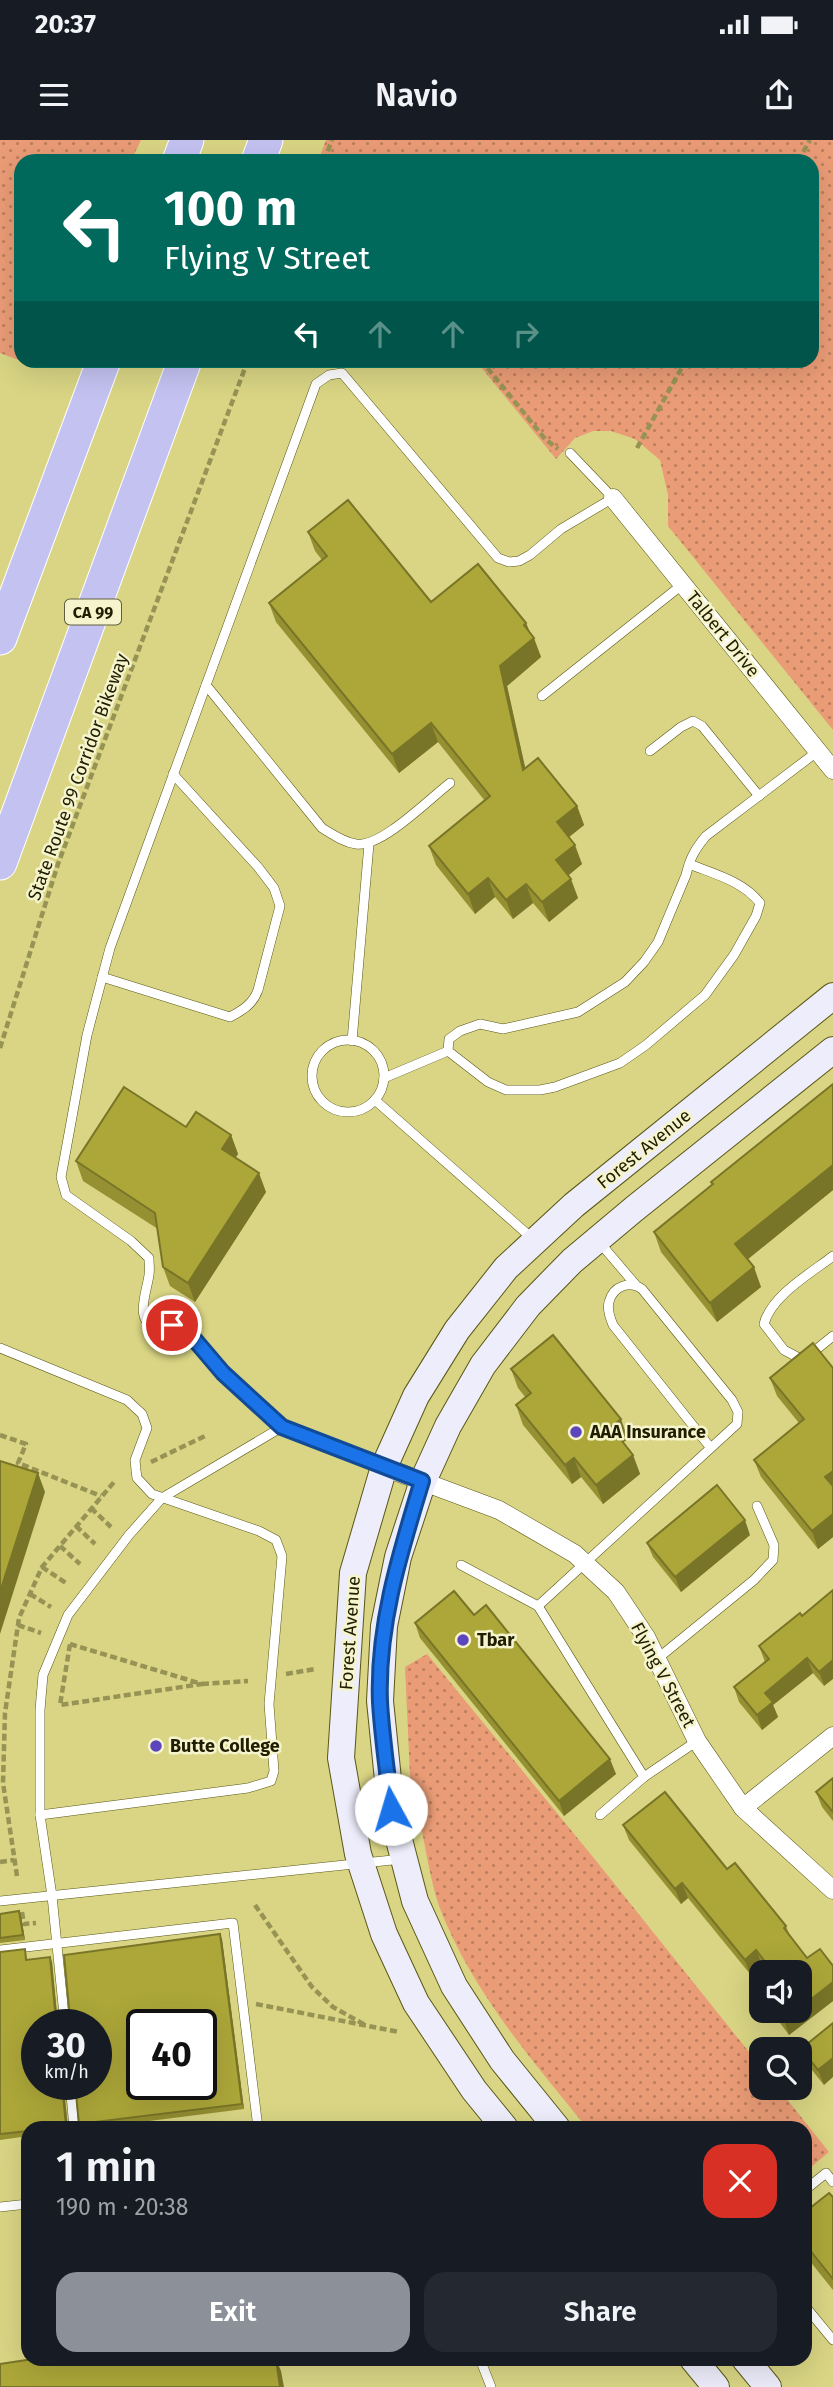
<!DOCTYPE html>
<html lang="en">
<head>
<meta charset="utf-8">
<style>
  :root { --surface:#171b24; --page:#242831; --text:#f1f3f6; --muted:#9ea1a6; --accent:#8c9099 }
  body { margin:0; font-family:"Fira Sans",sans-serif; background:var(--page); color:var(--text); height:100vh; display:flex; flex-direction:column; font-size:26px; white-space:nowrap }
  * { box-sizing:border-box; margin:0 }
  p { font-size:23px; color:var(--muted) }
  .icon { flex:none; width:38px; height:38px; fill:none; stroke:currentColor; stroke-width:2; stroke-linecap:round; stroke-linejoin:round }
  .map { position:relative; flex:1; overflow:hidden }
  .sheet { position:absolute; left:21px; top:1981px; width:791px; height:245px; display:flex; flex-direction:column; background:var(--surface); border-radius:21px; box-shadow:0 7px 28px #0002 }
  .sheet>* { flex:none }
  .hud { position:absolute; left:14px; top:14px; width:805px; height:214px; border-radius:21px; box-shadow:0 7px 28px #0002; background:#00695c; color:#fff; overflow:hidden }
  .fabs { position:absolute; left:749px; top:1820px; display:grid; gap:14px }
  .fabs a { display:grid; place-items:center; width:63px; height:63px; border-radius:14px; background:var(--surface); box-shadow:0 7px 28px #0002; font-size:35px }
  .speed { position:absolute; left:21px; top:1869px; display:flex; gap:14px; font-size:35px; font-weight:700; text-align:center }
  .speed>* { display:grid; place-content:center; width:91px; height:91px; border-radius:50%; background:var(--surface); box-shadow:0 7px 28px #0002; line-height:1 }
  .speed small { font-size:18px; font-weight:400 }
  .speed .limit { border:4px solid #111; border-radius:10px; background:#fff; color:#111 }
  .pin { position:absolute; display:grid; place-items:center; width:60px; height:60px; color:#fff; margin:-30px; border:4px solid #fff; border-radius:50%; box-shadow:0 2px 7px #0007 }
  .me { position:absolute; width:77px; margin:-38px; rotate:354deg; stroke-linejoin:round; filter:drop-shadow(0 0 5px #0008) }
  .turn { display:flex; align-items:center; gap:24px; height:147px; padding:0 35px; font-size:32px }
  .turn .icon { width:91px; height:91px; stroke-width:2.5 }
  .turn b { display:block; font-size:49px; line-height:60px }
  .lanes { display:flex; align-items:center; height:66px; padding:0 35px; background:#0003; justify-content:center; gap:35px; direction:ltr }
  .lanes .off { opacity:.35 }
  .round { display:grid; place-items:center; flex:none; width:74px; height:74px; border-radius:21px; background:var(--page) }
  .overview { display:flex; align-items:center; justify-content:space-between; height:119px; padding:0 35px }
  h1 { font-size:42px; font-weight:600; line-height:52px }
  .cta { display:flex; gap:14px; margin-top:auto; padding:14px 35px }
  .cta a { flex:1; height:80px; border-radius:21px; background:var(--accent); color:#fff; font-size:28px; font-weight:600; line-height:80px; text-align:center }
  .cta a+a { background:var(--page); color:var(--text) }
  .status { display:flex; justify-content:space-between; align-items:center; height:49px; padding:0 35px; background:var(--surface); direction:ltr }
  .status svg { height:19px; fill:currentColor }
  header { display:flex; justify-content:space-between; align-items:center; height:91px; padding:0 35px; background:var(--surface); font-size:32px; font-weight:600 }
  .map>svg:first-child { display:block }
</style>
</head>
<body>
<div class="status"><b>20:37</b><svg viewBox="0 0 49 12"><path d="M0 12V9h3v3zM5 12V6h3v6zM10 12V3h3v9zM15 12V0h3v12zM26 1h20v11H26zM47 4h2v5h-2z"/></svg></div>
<header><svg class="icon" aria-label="menu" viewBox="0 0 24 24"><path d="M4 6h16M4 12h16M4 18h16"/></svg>Navio<svg class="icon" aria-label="share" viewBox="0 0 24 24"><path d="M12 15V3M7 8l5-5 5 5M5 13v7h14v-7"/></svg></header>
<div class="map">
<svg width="833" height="2247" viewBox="0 0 833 2247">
  <defs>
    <pattern id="grass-dots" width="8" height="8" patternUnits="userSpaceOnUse" patternTransform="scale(1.75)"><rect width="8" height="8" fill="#ea9c76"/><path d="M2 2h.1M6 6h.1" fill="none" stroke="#bd7f5e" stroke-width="1.8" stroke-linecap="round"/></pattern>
  </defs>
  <rect width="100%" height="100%" fill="#d9d584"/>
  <g fill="url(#grass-dots)">
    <path d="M 0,0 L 141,0 L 131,21 L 21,21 L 21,220 L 43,221 L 40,228 L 0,213 Z"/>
    <path d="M 326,0 L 833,0 L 833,590 L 668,386 L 668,355 L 660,320 L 635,299 L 611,291 L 593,291 L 575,298 L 556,319 L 476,221 L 812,220 L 812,21 L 318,21 Z"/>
    <path d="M 427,1514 L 597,1722 L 761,1927 L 761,1948 L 778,1948 L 829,2012 L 805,2032 L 805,1988 L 587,1988 C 531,1919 471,1850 439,1766 C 430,1739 426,1709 420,1682 L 412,1679 L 405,1527 Z"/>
  </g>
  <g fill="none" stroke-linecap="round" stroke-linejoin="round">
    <g stroke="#5a5717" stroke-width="10">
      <g id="lane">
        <path d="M 206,545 L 322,688 C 332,694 343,702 356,704 C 381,708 429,659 450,643"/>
        <path d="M 542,556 L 683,444"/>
        <path d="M 650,611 L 681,587 L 693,581 L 702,586 L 759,656"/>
        <path d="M 689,724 C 714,734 743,741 760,763 L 756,776 L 734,815 L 705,855 L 646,905 L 620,923 L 555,947 L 540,950 L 506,950 L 488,942 L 448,911 L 449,899 L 460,891 L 480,884 L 503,889 L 578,872 L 625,842 L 644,822 L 658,802 L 686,735 C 690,718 695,709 706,696 L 818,611"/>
        <path d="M 102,837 L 230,877 C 243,870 253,864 258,850 L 280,766 L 274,748 L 258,727 L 173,634"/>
        <circle cx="348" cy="936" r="36"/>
        <path d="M 352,901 L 369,704"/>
        <path d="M 384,938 L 448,911"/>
        <path d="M 375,960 L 534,1100"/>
        <path d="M 600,1103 L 635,1144"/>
        <path d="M 833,1116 C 811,1133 771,1156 764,1184 L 784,1210 L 799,1218 L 812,1213 L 833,1196"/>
        <path d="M 0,1208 L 127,1260 L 142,1274 L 147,1288 L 135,1320 L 136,1330 L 137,1338 L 152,1354 L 259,1391 L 276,1400 L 282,1416 L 269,1564 L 274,1631 L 271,1641 L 248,1648 L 40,1675 L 52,1756 L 65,1885"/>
        <path d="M 383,1326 L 282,1287 L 223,1233 L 183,1186 C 174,1185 168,1187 160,1187 C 132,1186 147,1151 149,1135 C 150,1130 149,1124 149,1118 L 131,1101 L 66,1055 L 61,1037 L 87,895 L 110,808 L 316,244 L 329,235 L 342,233 L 498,418 L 509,422 L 519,421 L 530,415 L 561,389 L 613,358 L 570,313"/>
        <path d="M 461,1425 L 538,1466 L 644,1637 L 600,1675"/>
        <path d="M 538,1466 L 737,1284 L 738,1272 L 732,1260 L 642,1149 C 630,1140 613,1146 609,1162 C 607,1169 610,1178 613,1185 L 710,1307"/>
        <path d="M 657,1519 L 754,1440 L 773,1420 L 774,1405 L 757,1366"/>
        <path d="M 644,1637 L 697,1601"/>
        <path d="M 40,1675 L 40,1570 L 43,1535 L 68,1475 L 129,1395 L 162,1358 L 282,1287"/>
        <path d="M 0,1761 L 402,1719"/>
        <path d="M 0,1810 L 233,1783 L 258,1988"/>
        <path d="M 70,1944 L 74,1988"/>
        <path d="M 805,2050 L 826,2033 L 833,2042"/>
        <path d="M 0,2067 L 28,2064"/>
        <path d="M 805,2166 L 833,2200"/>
        <path d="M 480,2219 L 491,2247"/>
      </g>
    </g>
    <g stroke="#5a5717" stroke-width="19">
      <g id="street">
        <path d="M 613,358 L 833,630"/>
        <path d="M 384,1327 L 499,1370 L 575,1414 L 616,1452 L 646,1497 L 697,1601 L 743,1668 L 833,1750"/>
        <path d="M 743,1668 L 833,1596"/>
      </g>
    </g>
    <g stroke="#5a5717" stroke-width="28">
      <g id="secondary">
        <path d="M 505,1988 L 474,1950 L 416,1863 L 384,1794 L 358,1714 L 341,1618 L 353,1433 L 384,1327 L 416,1256 L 457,1190 L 506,1128 L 574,1065 L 833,856"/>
        <path d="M 557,1988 L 502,1920 L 454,1846 L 415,1761 L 391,1669 L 380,1561 L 384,1486 L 398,1417 L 423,1341 L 448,1286 L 483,1225 L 528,1166 L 572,1121 L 634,1069 L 833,910"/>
        <path d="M 693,2219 L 716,2247"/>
        <path d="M 745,2219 L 768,2247"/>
      </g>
    </g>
    <g stroke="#fff" stroke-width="35">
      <g id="highway">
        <path d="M 179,21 L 187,0"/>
        <path d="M 258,21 L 266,0"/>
        <path d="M 0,498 L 104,220"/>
        <path d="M 0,723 L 185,220"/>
      </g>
    </g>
    <g stroke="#969354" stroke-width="4.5" stroke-dasharray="7 3.5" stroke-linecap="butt">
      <path d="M 324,21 L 332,0"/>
      <path d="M 798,21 L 810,0"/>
      <path d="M 481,220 L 545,299 L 558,309"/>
      <path d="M 637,308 L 686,220"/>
      <path d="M 0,908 L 58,724 L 248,220"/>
      <path d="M 0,1295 L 26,1304 L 18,1323 L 101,1356"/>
      <path d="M 151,1322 L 207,1295"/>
      <path d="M 91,1368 L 111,1387"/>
      <path d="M 76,1386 L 95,1404"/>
      <path d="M 60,1406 L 80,1424"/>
      <path d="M 42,1427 L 66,1443"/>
      <path d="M 30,1454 L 51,1467"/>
      <path d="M 18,1485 L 41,1493"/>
      <path d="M 70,1504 L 202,1544 L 60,1565 Z"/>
      <path d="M 286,1534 L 315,1529"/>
      <path d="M 202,1544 L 248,1541"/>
      <path d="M 0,1722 L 14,1720"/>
      <path d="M 17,1736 L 3,1643 L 5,1573 L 19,1478 L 42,1427 L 114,1342"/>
      <path d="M 255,1765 L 312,1847 L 333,1867 L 367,1886"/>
      <path d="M 22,1772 L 24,1784 L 36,1783"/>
      <path d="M 256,1864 L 399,1892"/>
    </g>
    <use href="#lane" stroke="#fff" stroke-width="9"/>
    <use href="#street" stroke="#fff" stroke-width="18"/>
    <use href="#secondary" stroke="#ededfb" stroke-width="26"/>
    <use href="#highway" stroke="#c4c2f1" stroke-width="33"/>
  </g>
  <g fill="#959031">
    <path d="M 308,392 L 431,462 L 526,483 L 541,517 L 507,546 L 525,628 L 577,666 L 584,685 L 569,697 L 582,724 L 568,735 L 578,758 L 549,782 L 533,763 L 513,779 L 495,757 L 475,774 L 436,725 L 429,706 L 485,661 L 438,602 L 399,633 L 276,482 L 269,463 L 322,420 L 315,411 Z"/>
    <path d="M 833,944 L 833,1050 L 748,1119 L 761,1147 L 717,1182 L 661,1112 L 654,1092 L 712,1045 L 711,1042 Z"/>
    <path d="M 186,987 L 231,995 L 238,1014 L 235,1018 L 266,1052 L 195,1162 L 170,1146 L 163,1127 L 158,1089 L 83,1041 L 76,1021 Z"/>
    <path d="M 833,1228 L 833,1397 L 818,1409 L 761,1337 L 754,1320 L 799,1283 L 777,1256 L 770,1238 Z"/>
    <path d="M 511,1229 L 628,1299 L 623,1302 L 633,1315 L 640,1334 L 603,1364 L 581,1337 L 572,1344 L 523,1285 L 516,1265 L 526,1258 L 518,1248 Z"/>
    <path d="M 750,1395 L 681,1452 L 653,1417 L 647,1403 Z"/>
    <path d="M 800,1473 L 824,1546 L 813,1533 L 773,1565 L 778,1577 L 762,1590 L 739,1562 L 734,1547 L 765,1522 L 759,1506 Z"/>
    <path d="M 474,1475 L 616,1634 L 564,1676 L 420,1498 L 415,1483 Z"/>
    <path d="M 833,1638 L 833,1681 L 822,1667 L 816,1652 Z"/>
    <path d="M 665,1652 L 727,1729 L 735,1723 L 786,1786 L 790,1796 L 807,1818 L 820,1809 L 833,1826 L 833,1861 L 789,1895 L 774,1875 L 772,1871 L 800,1871 L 800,1832 L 767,1832 L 762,1825 L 750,1834 L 688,1758 L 681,1764 L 629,1700 L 623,1685 Z"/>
    <path d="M 19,1771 L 21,1776 L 25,1800 L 0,1803 L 0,1774 Z"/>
    <path d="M 222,1799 L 244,1969 L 94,1988 L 80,1988 L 79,1984 Z"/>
    <path d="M 25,1809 L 27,1819 L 52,1822 L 68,1988 L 28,1988 L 28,1996 L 0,2000 L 0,1812 Z"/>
    <path d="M 833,1883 L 824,1945 L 807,1924 L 801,1909 Z"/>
    <path d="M 833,2057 L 833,2150 L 805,2115 L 805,2072 Z"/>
  </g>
  <g fill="#797528">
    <path d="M 526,483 L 532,499 L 534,498 L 541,517 L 507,546 L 530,649 L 523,630 L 500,526 L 524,485 Z"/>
    <path d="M 431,583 L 438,602 L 399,633 L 392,614 Z"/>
    <path d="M 577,666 L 584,685 L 564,701 L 557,682 Z"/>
    <path d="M 575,705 L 582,724 L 563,740 L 556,720 Z"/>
    <path d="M 488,738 L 495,757 L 475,774 L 468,754 Z"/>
    <path d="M 571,739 L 578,758 L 549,782 L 542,762 Z"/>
    <path d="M 526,744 L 533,763 L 513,779 L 506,760 Z"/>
    <path d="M 231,995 L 238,1014 L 229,1028 L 222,1009 Z"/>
    <path d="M 833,1025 L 833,1050 L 742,1124 L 735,1104 Z"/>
    <path d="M 259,1033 L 266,1052 L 195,1162 L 188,1143 Z"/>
    <path d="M 754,1127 L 761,1147 L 717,1182 L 710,1163 Z"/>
    <path d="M 621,1279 L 628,1299 L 618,1306 L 611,1287 Z"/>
    <path d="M 633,1315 L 640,1334 L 603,1364 L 596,1345 Z"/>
    <path d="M 574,1318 L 581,1337 L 572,1344 L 565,1325 Z"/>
    <path d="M 833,1331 L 833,1354 L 825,1337 Z"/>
    <path d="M 38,1333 L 45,1352 L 0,1494 L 0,1452 Z"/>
    <path d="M 833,1374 L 833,1397 L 818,1409 L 812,1391 Z"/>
    <path d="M 745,1380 L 750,1395 L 681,1452 L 675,1437 Z"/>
    <path d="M 807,1518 L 813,1533 L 773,1565 L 778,1577 L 762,1590 L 757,1575 L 765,1553 Z"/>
    <path d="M 833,1520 L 833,1539 L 824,1546 L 819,1532 Z"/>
    <path d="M 610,1619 L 616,1634 L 564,1676 L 559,1661 Z"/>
    <path d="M 682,1743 L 688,1758 L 681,1764 L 675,1749 Z"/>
    <path d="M 19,1771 L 21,1776 L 25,1800 L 23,1795 Z"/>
    <path d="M 220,1794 L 222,1799 L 244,1969 L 242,1964 Z"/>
    <path d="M 756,1810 L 762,1825 L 750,1834 L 745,1820 Z"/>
    <path d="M 50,1817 L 52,1822 L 58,1885 L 56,1881 Z"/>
    <path d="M 833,1842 L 833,1861 L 789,1895 L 784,1880 L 796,1871 L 800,1871 L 800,1868 Z"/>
    <path d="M 833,1918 L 833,1937 L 824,1945 L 818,1930 Z"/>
    <path d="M 62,1944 L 63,1944 L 68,1988 L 66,1986 Z"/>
    <path d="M 276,2219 L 281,2231 L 284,2247 L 280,2247 Z"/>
  </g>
  <g fill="#ada739" stroke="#797528" stroke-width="2" fill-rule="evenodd">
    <path d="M 348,360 L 431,462 L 478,424 L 526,483 L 524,485 L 534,498 L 500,526 L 523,630 L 538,618 L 577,666 L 557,682 L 575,705 L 556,720 L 571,739 L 542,762 L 526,744 L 506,760 L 488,738 L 468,754 L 429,706 L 490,656 L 431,583 L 392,614 L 269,463 L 327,416 L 308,392 Z"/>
    <path d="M 833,944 L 833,1025 L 735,1104 L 754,1127 L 710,1163 L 654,1092 L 713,1044 L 711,1042 Z"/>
    <path d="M 124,947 L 186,987 L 196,972 L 231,995 L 222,1009 L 259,1033 L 188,1143 L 163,1127 L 155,1073 L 76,1021 Z"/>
    <path d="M 553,1195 L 621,1279 L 611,1287 L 633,1315 L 596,1345 L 574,1318 L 565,1325 L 516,1265 L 531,1253 L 511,1229 Z"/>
    <path d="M 813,1203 L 833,1228 L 833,1331 L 825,1337 L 833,1346 L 833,1374 L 812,1391 L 754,1320 L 804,1279 L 770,1238 Z"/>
    <path d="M 0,1321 L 38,1333 L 0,1452 Z"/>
    <path d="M 717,1345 L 745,1380 L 675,1437 L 647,1403 Z"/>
    <path d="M 833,1450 L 833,1520 L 819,1532 L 807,1518 L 765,1553 L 773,1562 L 757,1575 L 734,1547 L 769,1519 L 759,1506 L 800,1473 L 802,1476 Z"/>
    <path d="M 454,1451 L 474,1475 L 486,1465 L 610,1619 L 559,1661 L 415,1483 Z"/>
    <path d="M 833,1638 L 833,1672 L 816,1652 Z"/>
    <path d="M 665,1652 L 727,1729 L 735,1723 L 786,1786 L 784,1788 L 807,1818 L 820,1809 L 833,1826 L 833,1842 L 800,1868 L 800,1832 L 773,1832 L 756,1810 L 745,1820 L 682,1743 L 675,1749 L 623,1685 Z"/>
    <path d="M 19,1771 L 23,1795 L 0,1798 L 0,1774 Z"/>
    <path d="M 220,1794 L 242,1964 L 79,1984 L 75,1944 L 96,1944 L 96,1885 L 68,1885 L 70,1879 L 64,1815 ZM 142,1885 L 201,1885 L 201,1944 L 142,1944 Z"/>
    <path d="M 25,1809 L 26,1820 L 50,1817 L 56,1881 L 59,1885 L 37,1885 L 37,1944 L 62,1944 L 66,1986 L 50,1988 L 28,1988 L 28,1991 L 0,1994 L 0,1812 Z"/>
    <path d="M 776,1871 L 796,1871 L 784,1880 Z"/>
    <path d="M 833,1883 L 833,1918 L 818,1930 L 801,1909 Z"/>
    <path d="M 829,2053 L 833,2057 L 833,2139 L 805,2104 L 805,2072 Z"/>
    <path d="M 33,2219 L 217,2219 L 218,2224 L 254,2219 L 276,2219 L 280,2247 L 0,2247 L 0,2224 Z"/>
  </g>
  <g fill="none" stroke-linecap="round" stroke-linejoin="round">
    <g stroke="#114b97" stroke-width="18">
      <path id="route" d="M 172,1185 L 183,1186 L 223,1233 L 282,1287 L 422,1341 C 400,1413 377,1486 380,1562 C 382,1598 388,1634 391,1669"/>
    </g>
    <use href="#route" stroke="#1a73e8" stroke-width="12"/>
  </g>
  <g fill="#5c45bd" stroke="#f5f4cd" stroke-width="2.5">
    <circle cx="576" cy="1292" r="7"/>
    <circle cx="463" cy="1500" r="7"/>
    <circle cx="156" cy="1606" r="7"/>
  </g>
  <g text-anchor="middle" stroke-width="5" stroke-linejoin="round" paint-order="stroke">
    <rect fill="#f5f4cd" stroke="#605e3e" stroke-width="2" x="65" y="459.5" width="56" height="25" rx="5"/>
    <g font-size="16" font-weight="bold" fill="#201e00">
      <text x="93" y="478">CA 99</text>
    </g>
    <g font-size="18" fill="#201e00" stroke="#f5f4cd">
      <text transform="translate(723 494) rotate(51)" y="6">Talbert Drive</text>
      <text transform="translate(78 637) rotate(-70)" y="6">State Route 99 Corridor Bikeway</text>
      <text transform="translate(644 1009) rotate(-39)" y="6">Forest Avenue</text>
      <text transform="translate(350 1493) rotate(-86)" y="6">Forest Avenue</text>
      <text transform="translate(663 1535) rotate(62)" y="6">Flying V Street</text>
    </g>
    <g font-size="18" font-weight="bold" fill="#201e00" stroke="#f5f4cd" text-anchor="start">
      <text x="590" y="1298">AAA Insurance</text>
      <text x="477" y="1506">Tbar</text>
      <text x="170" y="1612">Butte College</text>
    </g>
  </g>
</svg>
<div class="fabs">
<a><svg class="icon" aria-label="sound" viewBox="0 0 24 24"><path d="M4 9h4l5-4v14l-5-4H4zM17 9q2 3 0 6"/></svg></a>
<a><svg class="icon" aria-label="search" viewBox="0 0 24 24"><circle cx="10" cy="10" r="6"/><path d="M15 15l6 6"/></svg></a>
</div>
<div class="speed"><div>30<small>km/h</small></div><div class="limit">40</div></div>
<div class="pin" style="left:172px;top:1185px;background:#d93025"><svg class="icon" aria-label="arrive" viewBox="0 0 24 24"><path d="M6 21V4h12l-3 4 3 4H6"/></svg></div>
<svg class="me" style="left:391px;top:1669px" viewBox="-20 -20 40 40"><circle r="19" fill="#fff"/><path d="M0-13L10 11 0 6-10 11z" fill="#1a73e8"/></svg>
<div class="hud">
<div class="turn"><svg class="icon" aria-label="left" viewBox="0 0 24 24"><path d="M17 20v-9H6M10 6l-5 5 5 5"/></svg><div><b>100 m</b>Flying V Street</div></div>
<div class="lanes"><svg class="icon" aria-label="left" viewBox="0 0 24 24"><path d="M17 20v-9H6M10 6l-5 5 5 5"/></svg><svg class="icon off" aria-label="ahead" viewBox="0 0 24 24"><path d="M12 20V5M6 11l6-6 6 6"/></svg><svg class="icon off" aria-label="ahead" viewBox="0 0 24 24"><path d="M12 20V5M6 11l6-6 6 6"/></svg><svg class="icon off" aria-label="right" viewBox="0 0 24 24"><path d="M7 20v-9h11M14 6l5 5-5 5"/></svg></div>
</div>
<section class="sheet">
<div class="overview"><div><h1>1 min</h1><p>190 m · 20:38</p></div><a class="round" style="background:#d93025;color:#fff"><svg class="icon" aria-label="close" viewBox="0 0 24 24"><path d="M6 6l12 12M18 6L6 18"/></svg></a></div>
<div class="cta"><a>Exit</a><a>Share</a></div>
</section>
</div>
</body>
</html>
